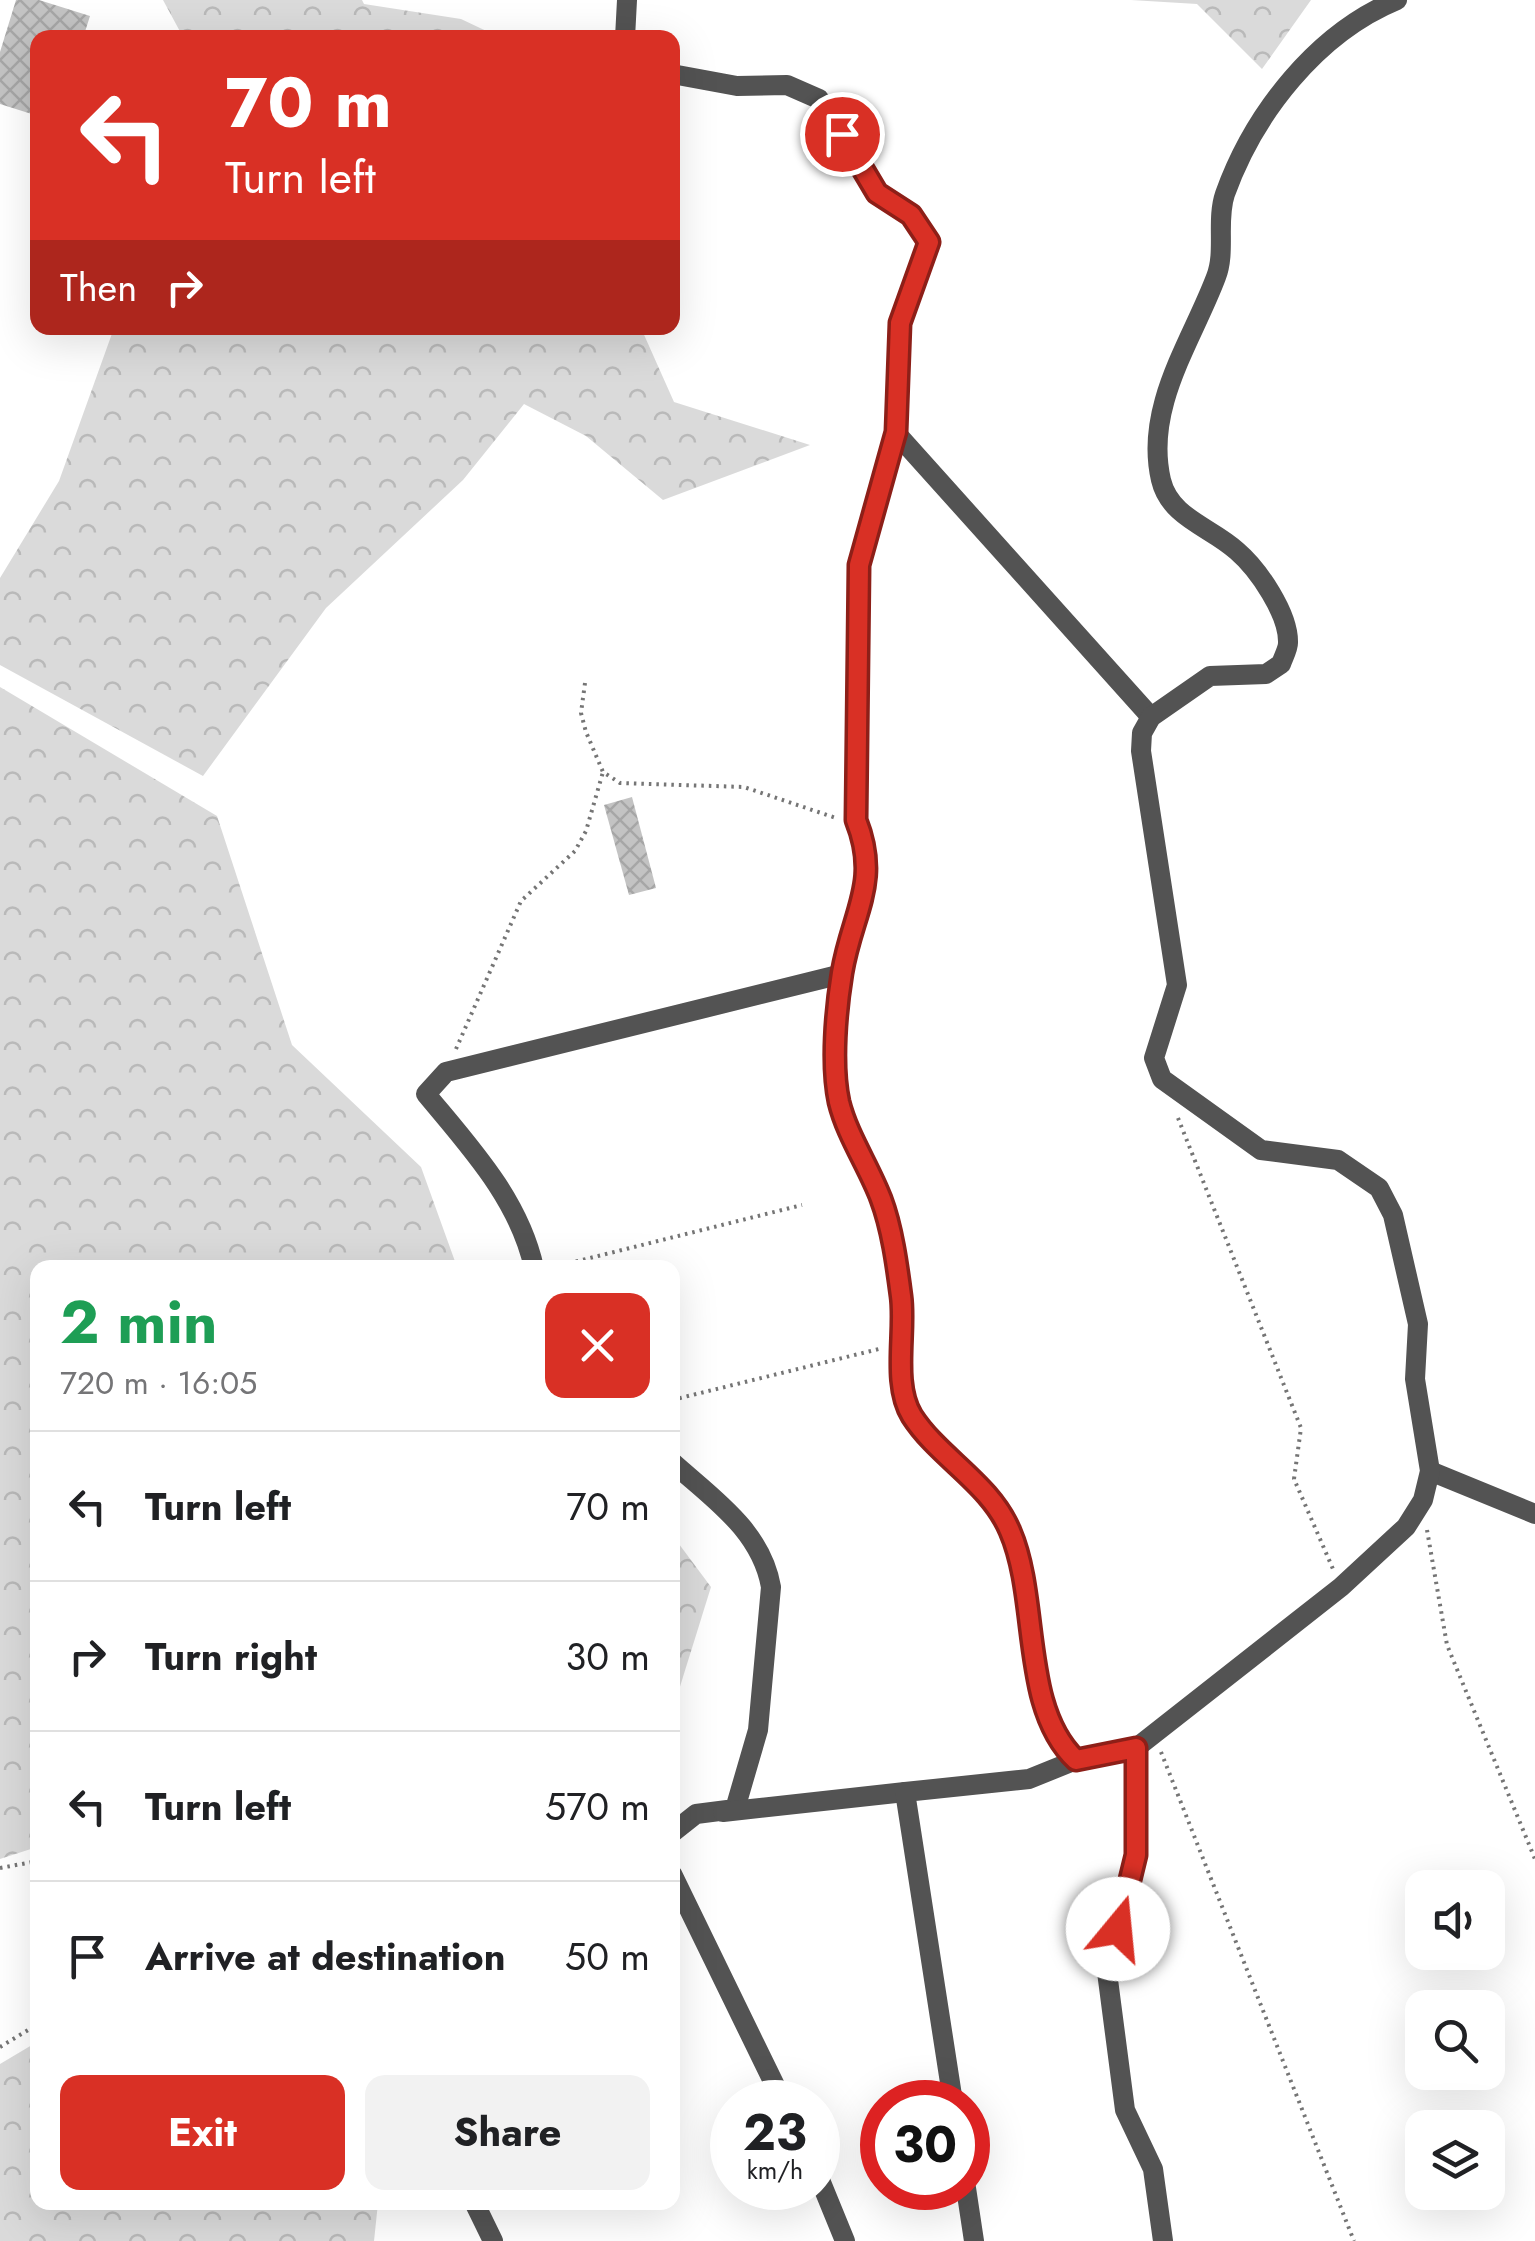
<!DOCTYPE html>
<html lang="en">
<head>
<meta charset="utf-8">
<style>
  :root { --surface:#fff; --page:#f2f2f2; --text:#202124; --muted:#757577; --line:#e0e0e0; --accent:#d93025 }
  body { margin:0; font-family:Jost,sans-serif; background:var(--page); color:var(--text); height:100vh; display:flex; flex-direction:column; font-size:38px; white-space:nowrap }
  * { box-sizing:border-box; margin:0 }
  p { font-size:32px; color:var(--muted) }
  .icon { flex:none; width:55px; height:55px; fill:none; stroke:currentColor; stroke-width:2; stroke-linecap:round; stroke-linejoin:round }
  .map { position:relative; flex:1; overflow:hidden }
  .sheet { position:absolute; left:30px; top:1260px; width:650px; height:950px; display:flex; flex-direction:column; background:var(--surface); border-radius:20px; box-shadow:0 10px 40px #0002 }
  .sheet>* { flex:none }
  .top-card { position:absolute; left:30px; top:30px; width:650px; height:305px; border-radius:20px; box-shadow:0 10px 40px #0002; background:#d93025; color:#fff; overflow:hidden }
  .buttons { position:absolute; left:1405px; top:1870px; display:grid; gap:20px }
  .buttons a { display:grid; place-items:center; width:100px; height:100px; border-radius:20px; background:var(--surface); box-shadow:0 10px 40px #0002; font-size:50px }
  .speed { position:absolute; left:710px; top:2080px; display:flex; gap:20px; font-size:50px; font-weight:700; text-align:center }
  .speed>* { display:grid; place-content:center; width:130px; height:130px; border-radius:50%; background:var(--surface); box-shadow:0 10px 40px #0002; line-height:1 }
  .speed small { font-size:25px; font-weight:400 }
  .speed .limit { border:15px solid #d22; background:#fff; color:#111 }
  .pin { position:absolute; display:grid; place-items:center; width:85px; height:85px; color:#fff; margin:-42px; border:5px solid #fff; border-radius:50%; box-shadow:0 2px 10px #0007 }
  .me { position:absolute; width:110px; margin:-55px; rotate:17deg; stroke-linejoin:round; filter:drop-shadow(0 0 8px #0008) }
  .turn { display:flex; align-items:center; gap:35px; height:210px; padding:0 30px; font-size:45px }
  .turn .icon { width:130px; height:130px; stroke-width:2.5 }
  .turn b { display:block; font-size:70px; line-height:85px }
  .then { display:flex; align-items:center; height:95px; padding:0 30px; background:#0003; gap:20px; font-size:38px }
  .round { display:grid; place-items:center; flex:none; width:105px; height:105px; border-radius:20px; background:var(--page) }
  .overview { display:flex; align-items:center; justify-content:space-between; height:170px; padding:0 30px }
  h1 { font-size:60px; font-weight:700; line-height:75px; color:#1e9e55 }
  .cta { display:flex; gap:20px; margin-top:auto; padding:20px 30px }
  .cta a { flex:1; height:115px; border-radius:20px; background:var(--accent); color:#fff; font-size:40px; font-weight:700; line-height:115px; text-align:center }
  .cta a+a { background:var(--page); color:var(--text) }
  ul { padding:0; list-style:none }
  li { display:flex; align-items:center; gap:30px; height:150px; padding:0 30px; border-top:2px solid var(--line) }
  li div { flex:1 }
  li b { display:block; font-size:38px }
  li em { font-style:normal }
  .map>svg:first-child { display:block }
</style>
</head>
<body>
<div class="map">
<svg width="1535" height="2241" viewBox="0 0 1535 2241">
  <defs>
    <pattern id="forest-crowns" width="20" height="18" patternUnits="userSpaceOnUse" patternTransform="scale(2.5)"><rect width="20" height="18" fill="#dadada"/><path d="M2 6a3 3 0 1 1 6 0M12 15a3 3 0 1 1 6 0" fill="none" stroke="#b9b9b9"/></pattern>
    <pattern id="building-cross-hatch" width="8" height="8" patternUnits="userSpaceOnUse" patternTransform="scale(2.5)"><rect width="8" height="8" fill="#c3c3c3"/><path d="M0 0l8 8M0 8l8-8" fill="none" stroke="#a6a6a6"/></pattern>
  </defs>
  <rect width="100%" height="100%" fill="#fff"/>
  <g fill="url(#forest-crowns)">
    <path d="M 163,0 L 362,0 L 364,4 L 461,19 L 499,37 L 183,37 Z"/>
    <path d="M 1131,0 L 1311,0 L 1262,69 L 1197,4 Z"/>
    <path d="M 114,328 L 641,328 L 674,402 L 810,445 L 663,500 L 586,436 L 524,404 L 463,480 L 326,608 L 203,776 L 0,665 L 0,578 L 59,481 Z"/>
    <path d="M 0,687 L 217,816 L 292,1045 L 421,1167 L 457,1267 L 38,1268 L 37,1847 L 0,1859 Z"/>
    <path d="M 673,1536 L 711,1587 L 673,1709 Z"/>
    <path d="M 37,2042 L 38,2202 L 378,2203 L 374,2241 L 0,2241 L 0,2064 Z"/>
  </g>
  <g fill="url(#building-cross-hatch)">
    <path d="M 16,0 L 39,0 L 90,16 L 83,38 L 38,38 L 38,116 L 0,104 L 0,52 Z"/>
    <path d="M 632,797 L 656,888 L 629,895 L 604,805 Z"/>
  </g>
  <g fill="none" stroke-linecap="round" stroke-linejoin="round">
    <g stroke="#757575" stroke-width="4" stroke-dasharray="2.5 5" stroke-linecap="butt">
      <path d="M 585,683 L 581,713 L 586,732 L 603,772 L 620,783 L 744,787 L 836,818"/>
      <path d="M 456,1049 L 521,901 L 575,851 L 586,831 L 603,772"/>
      <path d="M 1178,1118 L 1301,1428 L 1294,1479 L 1333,1569"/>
      <path d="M 554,1267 L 802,1205"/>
      <path d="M 672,1400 L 883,1348"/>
      <path d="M 1427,1530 L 1447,1645 L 1535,1859"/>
      <path d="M 1161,1752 L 1354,2241"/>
      <path d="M 0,1868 L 38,1861"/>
      <path d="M 0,2047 L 38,2024"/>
    </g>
    <g stroke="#535353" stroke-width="20">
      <path d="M 625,38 L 627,0"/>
      <path d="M 672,74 L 737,86 L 787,85 L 819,99 L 877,193 L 911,215 L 929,242 L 900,323 L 896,433 L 859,565 L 856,820 C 881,883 852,912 842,973 C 836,1010 831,1065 839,1102 C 847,1135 870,1167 881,1199 C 892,1228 897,1265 901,1296 C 906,1331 892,1384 912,1416 C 939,1458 990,1483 1010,1531 C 1040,1602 1018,1704 1076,1760"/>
      <path d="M 896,433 L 1151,717"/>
      <path d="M 534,1268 C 519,1199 469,1146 426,1094 L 446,1072 L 842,974"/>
      <path d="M 672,1462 C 712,1498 761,1530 771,1587 L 758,1730 L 735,1809 L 696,1814 L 672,1833"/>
      <path d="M 1430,1471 L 1535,1514"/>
      <path d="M 1136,1748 L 1341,1587 L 1406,1527 L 1423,1500 L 1430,1471 L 1415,1379 L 1418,1324 L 1393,1215 L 1379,1188 L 1338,1160 L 1261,1150 L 1162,1079 L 1154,1058 L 1177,985 L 1141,751 L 1142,733 L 1151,717 L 1210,676 L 1266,674 L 1281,664 C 1283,658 1288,649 1288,643 C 1289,614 1258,569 1237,551 C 1211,527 1170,518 1161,480 C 1144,407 1192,341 1216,277 C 1226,252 1216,220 1225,194 C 1254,113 1317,33 1397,0"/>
      <path d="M 723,1812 L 905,1792"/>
      <path d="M 672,1874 L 783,2102"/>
      <path d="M 953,2102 L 905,1792 L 1029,1779 L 1076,1760 L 1136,1748 L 1136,1855 L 1107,1972 L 1125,2110 L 1153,2169 L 1163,2241"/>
      <path d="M 818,2175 L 845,2241"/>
      <path d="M 966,2188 L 974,2241"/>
      <path d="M 474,2202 L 493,2241"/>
    </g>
  </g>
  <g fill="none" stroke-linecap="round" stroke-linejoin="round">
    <g stroke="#8d1f18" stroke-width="25">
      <path id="route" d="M 842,134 L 877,193 L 911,215 L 929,242 L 900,323 L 896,432 L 859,565 L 856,820 C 881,883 852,912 842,973 C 836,1010 831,1065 839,1102 C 847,1135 869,1167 881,1199 C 892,1228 897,1265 901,1296 C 906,1331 892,1384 912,1416 C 939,1458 990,1483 1010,1531 C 1040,1600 1020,1707 1076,1760 L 1136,1748 L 1136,1855 L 1118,1929"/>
    </g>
    <use href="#route" stroke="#d93025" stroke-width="18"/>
  </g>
</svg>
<div class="buttons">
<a><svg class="icon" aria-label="sound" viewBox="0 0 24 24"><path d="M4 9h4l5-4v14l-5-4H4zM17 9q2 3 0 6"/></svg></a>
<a><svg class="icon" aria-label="search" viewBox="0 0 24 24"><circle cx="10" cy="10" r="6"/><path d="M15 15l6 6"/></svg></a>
<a><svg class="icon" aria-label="layers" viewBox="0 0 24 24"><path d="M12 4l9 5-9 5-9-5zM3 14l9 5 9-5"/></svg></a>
</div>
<div class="speed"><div>23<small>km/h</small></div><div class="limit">30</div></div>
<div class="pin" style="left:842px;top:134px;background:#d93025"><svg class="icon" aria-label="arrive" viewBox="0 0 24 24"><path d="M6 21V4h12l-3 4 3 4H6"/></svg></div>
<svg class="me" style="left:1118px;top:1929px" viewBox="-20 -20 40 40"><circle r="19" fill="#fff"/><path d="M0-13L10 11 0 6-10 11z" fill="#d93025"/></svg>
<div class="top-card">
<div class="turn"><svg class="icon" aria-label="left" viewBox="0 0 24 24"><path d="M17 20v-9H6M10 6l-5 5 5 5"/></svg><div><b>70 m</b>Turn left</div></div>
<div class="then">Then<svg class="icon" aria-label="right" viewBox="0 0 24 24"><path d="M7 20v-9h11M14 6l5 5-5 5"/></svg></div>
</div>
<section class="sheet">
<div class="overview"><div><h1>2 min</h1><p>720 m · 16:05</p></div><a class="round" style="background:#d93025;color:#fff"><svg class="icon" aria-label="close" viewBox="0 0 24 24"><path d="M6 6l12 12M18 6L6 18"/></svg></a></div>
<ul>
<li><svg class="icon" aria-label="left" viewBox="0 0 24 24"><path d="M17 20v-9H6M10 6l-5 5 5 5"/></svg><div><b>Turn left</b></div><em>70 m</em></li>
<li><svg class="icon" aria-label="right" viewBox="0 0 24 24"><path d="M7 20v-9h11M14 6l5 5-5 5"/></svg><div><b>Turn right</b></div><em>30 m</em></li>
<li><svg class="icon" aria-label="left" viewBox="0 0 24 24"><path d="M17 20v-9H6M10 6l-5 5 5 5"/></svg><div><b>Turn left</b></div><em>570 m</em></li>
<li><svg class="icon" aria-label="arrive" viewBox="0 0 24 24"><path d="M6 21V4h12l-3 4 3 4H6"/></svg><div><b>Arrive at destination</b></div><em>50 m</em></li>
</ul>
<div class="cta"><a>Exit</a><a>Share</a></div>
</section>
</div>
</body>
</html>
